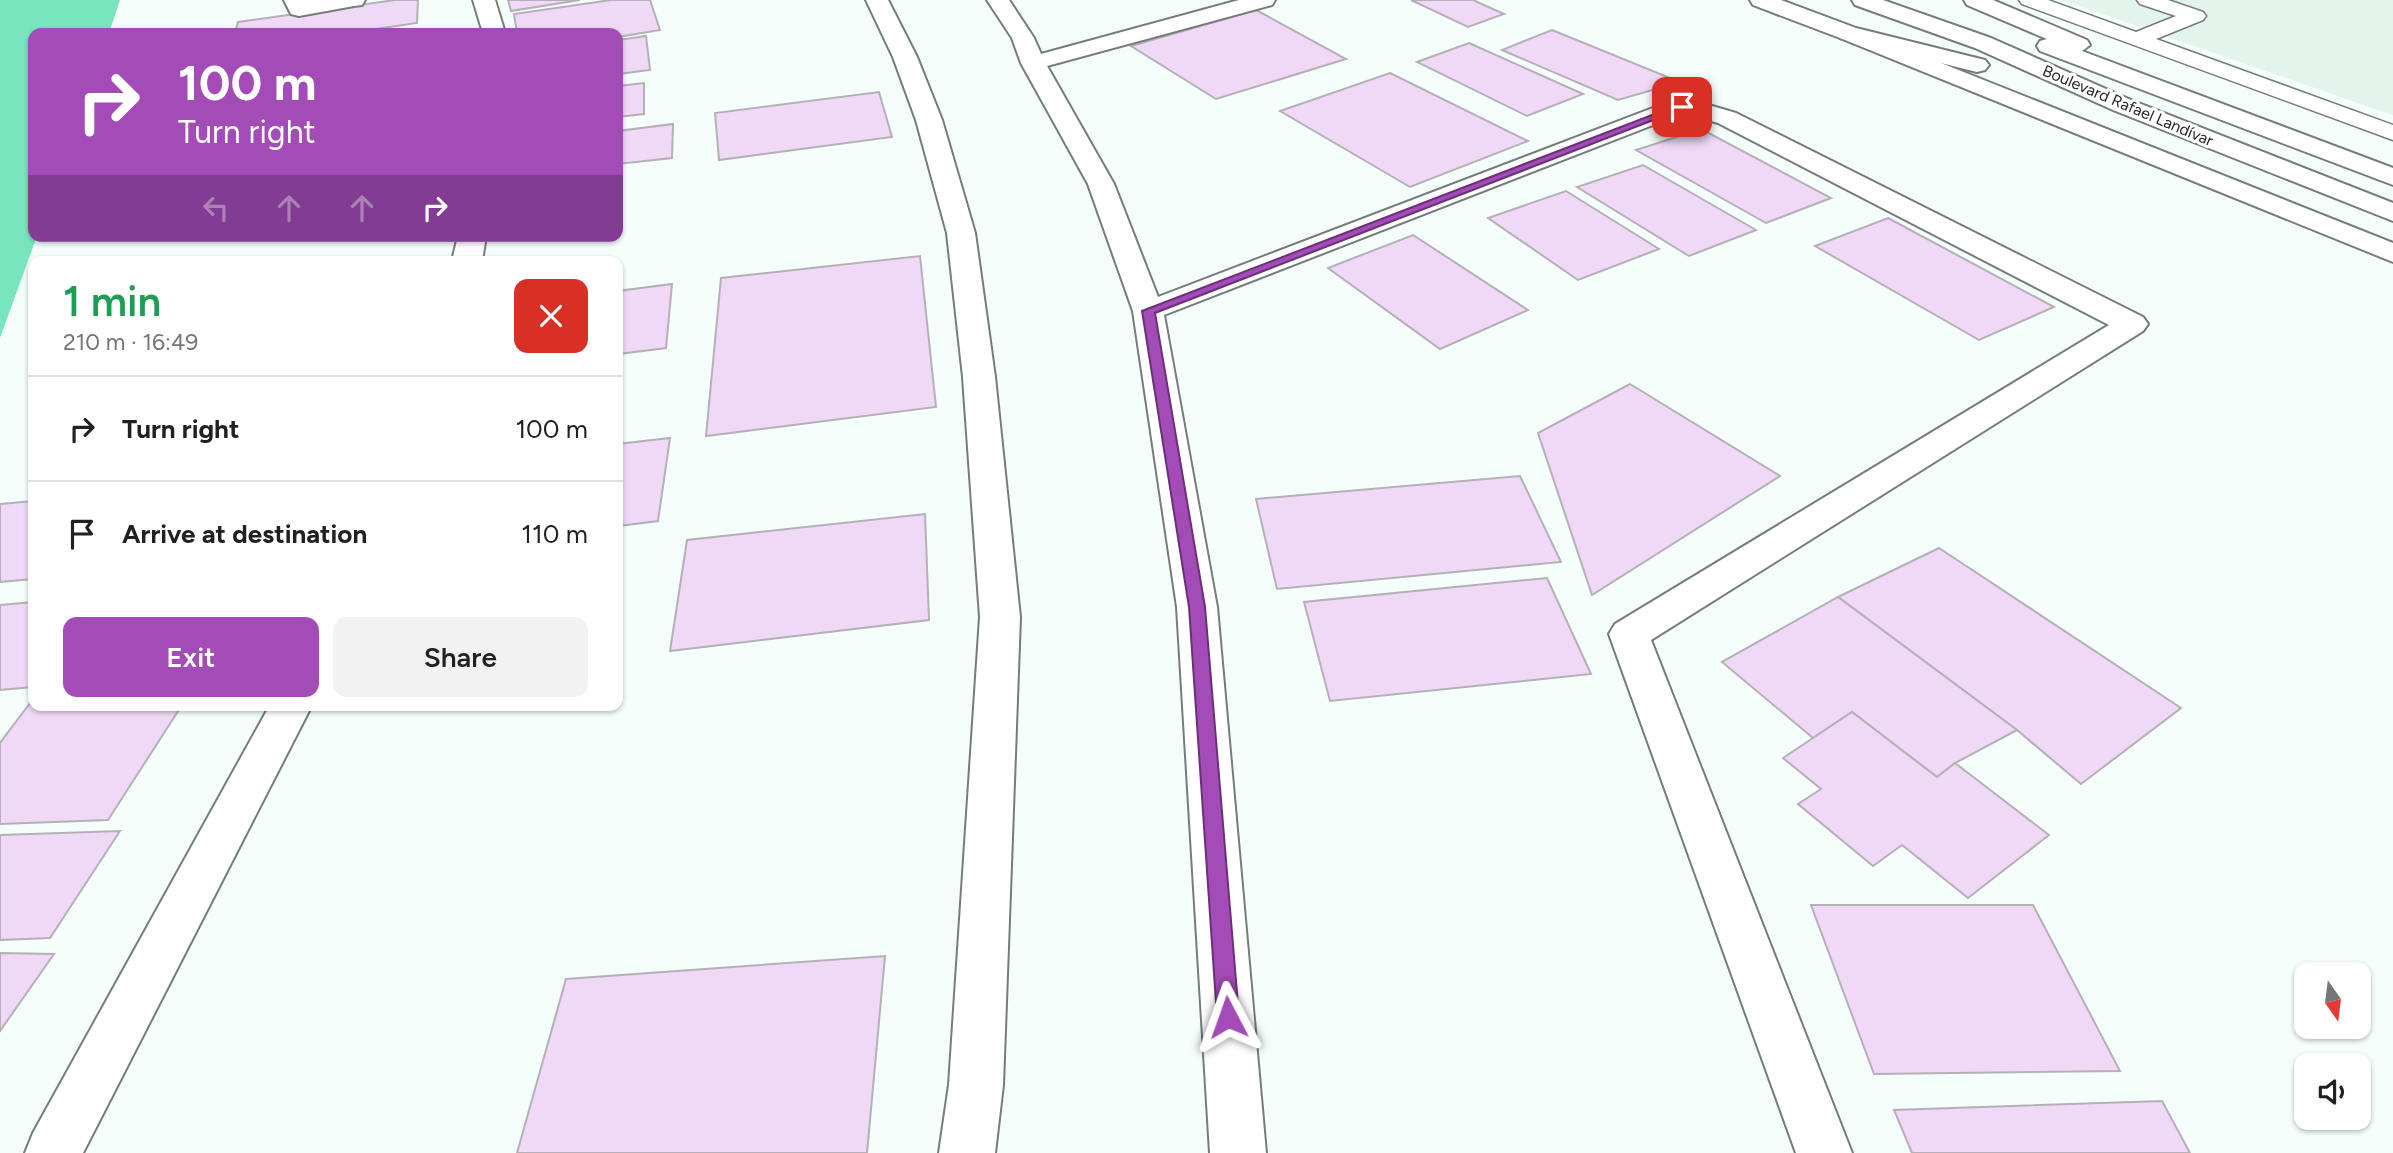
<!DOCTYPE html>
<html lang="en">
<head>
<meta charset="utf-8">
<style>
  :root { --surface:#fff; --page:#f2f2f2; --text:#202124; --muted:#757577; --line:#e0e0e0; --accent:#a34bb7 }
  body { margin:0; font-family:Figtree,sans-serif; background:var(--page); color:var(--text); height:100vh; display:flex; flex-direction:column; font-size:26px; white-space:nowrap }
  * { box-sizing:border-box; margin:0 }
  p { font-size:23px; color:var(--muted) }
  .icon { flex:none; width:38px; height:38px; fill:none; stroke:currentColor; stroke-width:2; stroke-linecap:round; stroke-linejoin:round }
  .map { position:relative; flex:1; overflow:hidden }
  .side { position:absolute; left:28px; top:256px; width:595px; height:455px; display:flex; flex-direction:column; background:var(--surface); border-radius:14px; box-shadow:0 2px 5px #0004 }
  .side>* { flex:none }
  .top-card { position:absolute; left:28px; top:28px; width:595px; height:214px; border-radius:14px; box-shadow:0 2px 5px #0004; background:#a34bb7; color:#fff; overflow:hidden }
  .needle { width:46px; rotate:166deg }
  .tools { position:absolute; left:2294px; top:962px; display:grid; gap:14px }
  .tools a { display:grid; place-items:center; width:77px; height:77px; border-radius:14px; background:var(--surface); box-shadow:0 2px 5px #0004; font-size:35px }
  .pin { position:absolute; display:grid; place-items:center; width:60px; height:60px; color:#fff; margin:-30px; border-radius:14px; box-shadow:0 4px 10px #0006 }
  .me { position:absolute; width:77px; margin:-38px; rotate:356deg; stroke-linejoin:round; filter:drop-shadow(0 0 5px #0008) }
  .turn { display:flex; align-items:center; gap:24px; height:147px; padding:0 35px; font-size:32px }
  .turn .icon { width:91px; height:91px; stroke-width:2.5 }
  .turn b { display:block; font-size:49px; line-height:60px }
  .lanes { display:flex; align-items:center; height:66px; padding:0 35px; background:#0003; justify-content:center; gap:35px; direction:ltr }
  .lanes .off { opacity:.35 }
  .round { display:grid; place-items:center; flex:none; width:74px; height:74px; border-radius:14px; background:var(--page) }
  .overview { display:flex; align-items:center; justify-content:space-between; height:119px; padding:0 35px }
  h1 { font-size:42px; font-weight:600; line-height:52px; color:#1e9e55 }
  .primary-button { display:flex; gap:14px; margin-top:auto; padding:14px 35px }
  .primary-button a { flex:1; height:80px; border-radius:14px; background:var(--accent); color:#fff; font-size:28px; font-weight:600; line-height:80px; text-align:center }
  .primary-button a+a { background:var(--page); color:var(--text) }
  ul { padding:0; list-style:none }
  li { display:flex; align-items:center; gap:21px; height:105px; padding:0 35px; border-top:2px solid var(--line) }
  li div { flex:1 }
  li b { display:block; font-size:26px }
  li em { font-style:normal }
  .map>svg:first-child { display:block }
</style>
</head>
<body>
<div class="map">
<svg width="2393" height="1153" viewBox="0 0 2393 1153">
  <rect width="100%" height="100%" fill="#f4fefa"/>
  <path fill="#e2f4ec" d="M 2062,0 L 2393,0 L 2393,115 L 2392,115 Z"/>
  <path fill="#79e5be" d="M 0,0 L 120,0 L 109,33 L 33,33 L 33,236 L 37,236 L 0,338 Z"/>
  <g fill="#f0d9f6" stroke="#b5b0b7" stroke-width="2">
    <path d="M 395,0 L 418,0 L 417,23 L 349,33 L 235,33 L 238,22 Z"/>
    <path d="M 508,0 L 580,0 L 511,11 Z"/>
    <path d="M 611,0 L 650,0 L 660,30 L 618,37 L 618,33 L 517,33 L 514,14 Z"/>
    <path d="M 1411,0 L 1473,0 L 1504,14 L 1468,27 Z"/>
    <path d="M 1256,10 L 1346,59 L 1216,99 L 1131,46 Z"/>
    <path d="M 1552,30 L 1680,82 L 1618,100 L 1502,50 Z"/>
    <path d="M 646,36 L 650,70 L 618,74 L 618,40 Z"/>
    <path d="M 1469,43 L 1583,94 L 1527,116 L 1417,62 Z"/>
    <path d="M 1390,73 L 1528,141 L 1410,187 L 1280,111 Z"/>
    <path d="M 644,83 L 644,114 L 618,117 L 618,86 Z"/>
    <path d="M 879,92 L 892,137 L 719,160 L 715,113 Z"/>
    <path d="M 673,124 L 672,158 L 618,164 L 618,131 Z"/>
    <path d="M 1701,129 L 1831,198 L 1766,223 L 1636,150 Z"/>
    <path d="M 1643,165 L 1756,230 L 1689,256 L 1577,187 Z"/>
    <path d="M 1566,191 L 1659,249 L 1578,280 L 1488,218 Z"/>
    <path d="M 1888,218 L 2054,307 L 1979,340 L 1815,246 Z"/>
    <path d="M 1413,235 L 1528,310 L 1440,349 L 1328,268 Z"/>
    <path d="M 920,256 L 936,407 L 706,436 L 721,278 Z"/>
    <path d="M 672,284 L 666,348 L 618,354 L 618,291 Z"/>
    <path d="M 1630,384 L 1780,476 L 1592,595 L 1538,433 Z"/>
    <path d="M 670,438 L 658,521 L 618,526 L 618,444 Z"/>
    <path d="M 1520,476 L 1561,562 L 1277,589 L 1256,499 Z"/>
    <path d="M 33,501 L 33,579 L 0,582 L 0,504 Z"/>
    <path d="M 925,514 L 929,620 L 670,651 L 687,540 Z"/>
    <path d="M 1939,548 L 2181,708 L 2081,784 L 2017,730 L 1838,597 Z"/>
    <path d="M 1547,578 L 1591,674 L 1330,701 L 1304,602 Z"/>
    <path d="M 1838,597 L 2017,730 L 1955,763 L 1937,777 L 1852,712 L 1813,738 L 1722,662 Z"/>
    <path d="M 33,602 L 33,687 L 0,690 L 0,605 Z"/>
    <path d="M 30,703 L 33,705 L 182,705 L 108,820 L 0,824 L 0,743 Z"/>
    <path d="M 1852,712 L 1937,777 L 1955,763 L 2049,835 L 1968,898 L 1902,845 L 1873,866 L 1798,804 L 1821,789 L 1783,758 Z"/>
    <path d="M 120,831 L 50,938 L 0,940 L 0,835 Z"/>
    <path d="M 1811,905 L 2033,905 L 2120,1071 L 1874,1074 Z"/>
    <path d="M 0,953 L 54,954 L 0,1031 Z"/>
    <path d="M 885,956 L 867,1153 L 517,1153 L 566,979 Z"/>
    <path d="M 2162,1101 L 2190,1153 L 1912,1153 L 1894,1110 Z"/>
  </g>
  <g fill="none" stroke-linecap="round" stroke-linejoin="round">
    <g stroke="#757d7a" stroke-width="3">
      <path id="lane" d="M 2019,0 L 2048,0 L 2136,32 L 2176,16 L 2140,4 L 2137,0 L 2168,0 L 2203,12 L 2206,16 L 2203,20 L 2156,39 L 2393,125 L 2393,140 L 2022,4 Z"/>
    </g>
    <g stroke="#757d7a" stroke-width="4">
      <g id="street">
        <path d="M 284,0 L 365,0 L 362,5 L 354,6 L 299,16 L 291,14 Z"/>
        <path d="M 473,0 L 495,0 L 505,33 L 483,33 Z"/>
        <path d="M 866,0 L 888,0 L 917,57 L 942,120 L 975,233 L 995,377 L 1020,617 L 1003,1085 L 995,1153 L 939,1153 L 949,1085 L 980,617 L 963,377 L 947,233 L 916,120 L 893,57 Z"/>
        <path d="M 987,0 L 1009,0 L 1034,38 L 1041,54 L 1239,0 L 1275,0 L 1272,5 L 1047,66 L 1114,184 L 1158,297 L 1658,106 L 1695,101 L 1736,113 L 2143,317 L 2148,324 L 2143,331 L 1651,640 L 1852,1153 L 1796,1153 L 1609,634 L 1615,624 L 2109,325 L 1718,123 L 1694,116 L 1671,118 L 1164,315 L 1217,607 L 1266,1153 L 1210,1153 L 1177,607 L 1133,311 L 1088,184 L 1021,63 L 1012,38 Z"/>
        <path d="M 1848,26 L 2393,243 L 2393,262 L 1840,38 L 1837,33 L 1840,28 Z"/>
        <path d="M 458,236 L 486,236 L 482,261 L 452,261 Z"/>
        <path d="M 270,705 L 312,705 L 83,1153 L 25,1153 L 33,1133 Z"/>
      </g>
    </g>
    <g stroke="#757d7a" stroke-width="4">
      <g id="secondary">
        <path d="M 1750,0 L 1781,0 L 1856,28 L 1985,60 L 1989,65 L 1985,70 L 1977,72 L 1840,38 L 1753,5 Z"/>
        <path d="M 1852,0 L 1883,0 L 1991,38 L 2131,100 L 2393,203 L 2393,221 L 2113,110 L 1975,48 L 1855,5 Z"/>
        <path d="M 1964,0 L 1993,0 L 2087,40 L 2090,45 L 2082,51 L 2393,168 L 2393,185 L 2040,51 L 2037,46 L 2040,41 L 2047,39 L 1967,5 Z"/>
      </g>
    </g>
    <use href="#lane" fill="#fff" fill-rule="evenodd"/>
    <use href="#street" fill="#fff" fill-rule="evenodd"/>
    <use href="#secondary" fill="#fff" fill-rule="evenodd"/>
  </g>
  <path fill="#a34bb7" stroke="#6a3177" stroke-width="2" d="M 1678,105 L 1687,107 L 1155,313 L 1205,607 L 1239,1017 L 1236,1024 L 1228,1027 L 1220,1024 L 1217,1017 L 1189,607 L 1142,311 Z"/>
  <g text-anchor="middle" stroke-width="6" stroke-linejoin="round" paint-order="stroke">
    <g font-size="16" fill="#262928" stroke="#fff">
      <text transform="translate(2128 105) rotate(23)" y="6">Boulevard Rafael Landívar</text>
    </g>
  </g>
</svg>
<div class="tools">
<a><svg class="needle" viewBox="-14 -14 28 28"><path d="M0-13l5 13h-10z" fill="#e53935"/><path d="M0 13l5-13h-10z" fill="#757577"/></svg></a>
<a><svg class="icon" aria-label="sound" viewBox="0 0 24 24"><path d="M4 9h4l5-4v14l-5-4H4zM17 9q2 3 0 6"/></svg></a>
</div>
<div class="pin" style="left:1682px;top:107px;background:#d93025"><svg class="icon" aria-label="arrive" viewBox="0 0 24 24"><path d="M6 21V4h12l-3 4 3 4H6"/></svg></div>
<svg class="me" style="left:1228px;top:1017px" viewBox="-20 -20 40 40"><path d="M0-17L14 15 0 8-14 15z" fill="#a34bb7" stroke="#fff" stroke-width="4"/></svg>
<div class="top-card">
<div class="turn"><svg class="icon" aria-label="right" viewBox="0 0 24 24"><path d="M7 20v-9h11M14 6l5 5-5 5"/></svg><div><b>100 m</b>Turn right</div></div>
<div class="lanes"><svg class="icon off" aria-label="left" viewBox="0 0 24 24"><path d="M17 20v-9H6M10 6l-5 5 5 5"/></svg><svg class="icon off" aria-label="ahead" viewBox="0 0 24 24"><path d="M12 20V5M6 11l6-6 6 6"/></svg><svg class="icon off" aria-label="ahead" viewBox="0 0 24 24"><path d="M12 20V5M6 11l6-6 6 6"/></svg><svg class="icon" aria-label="right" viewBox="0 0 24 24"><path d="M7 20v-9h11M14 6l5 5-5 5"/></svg></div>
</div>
<section class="side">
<div class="overview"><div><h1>1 min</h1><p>210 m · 16:49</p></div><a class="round" style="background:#d93025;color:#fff"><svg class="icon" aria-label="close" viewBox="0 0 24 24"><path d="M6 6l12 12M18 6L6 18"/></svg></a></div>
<ul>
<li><svg class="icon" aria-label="right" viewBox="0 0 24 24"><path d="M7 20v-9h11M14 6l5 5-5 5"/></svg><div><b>Turn right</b></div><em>100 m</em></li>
<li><svg class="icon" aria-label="arrive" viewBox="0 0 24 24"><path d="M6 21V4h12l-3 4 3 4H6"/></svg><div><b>Arrive at destination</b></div><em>110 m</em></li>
</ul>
<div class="primary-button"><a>Exit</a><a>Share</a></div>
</section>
</div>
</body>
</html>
